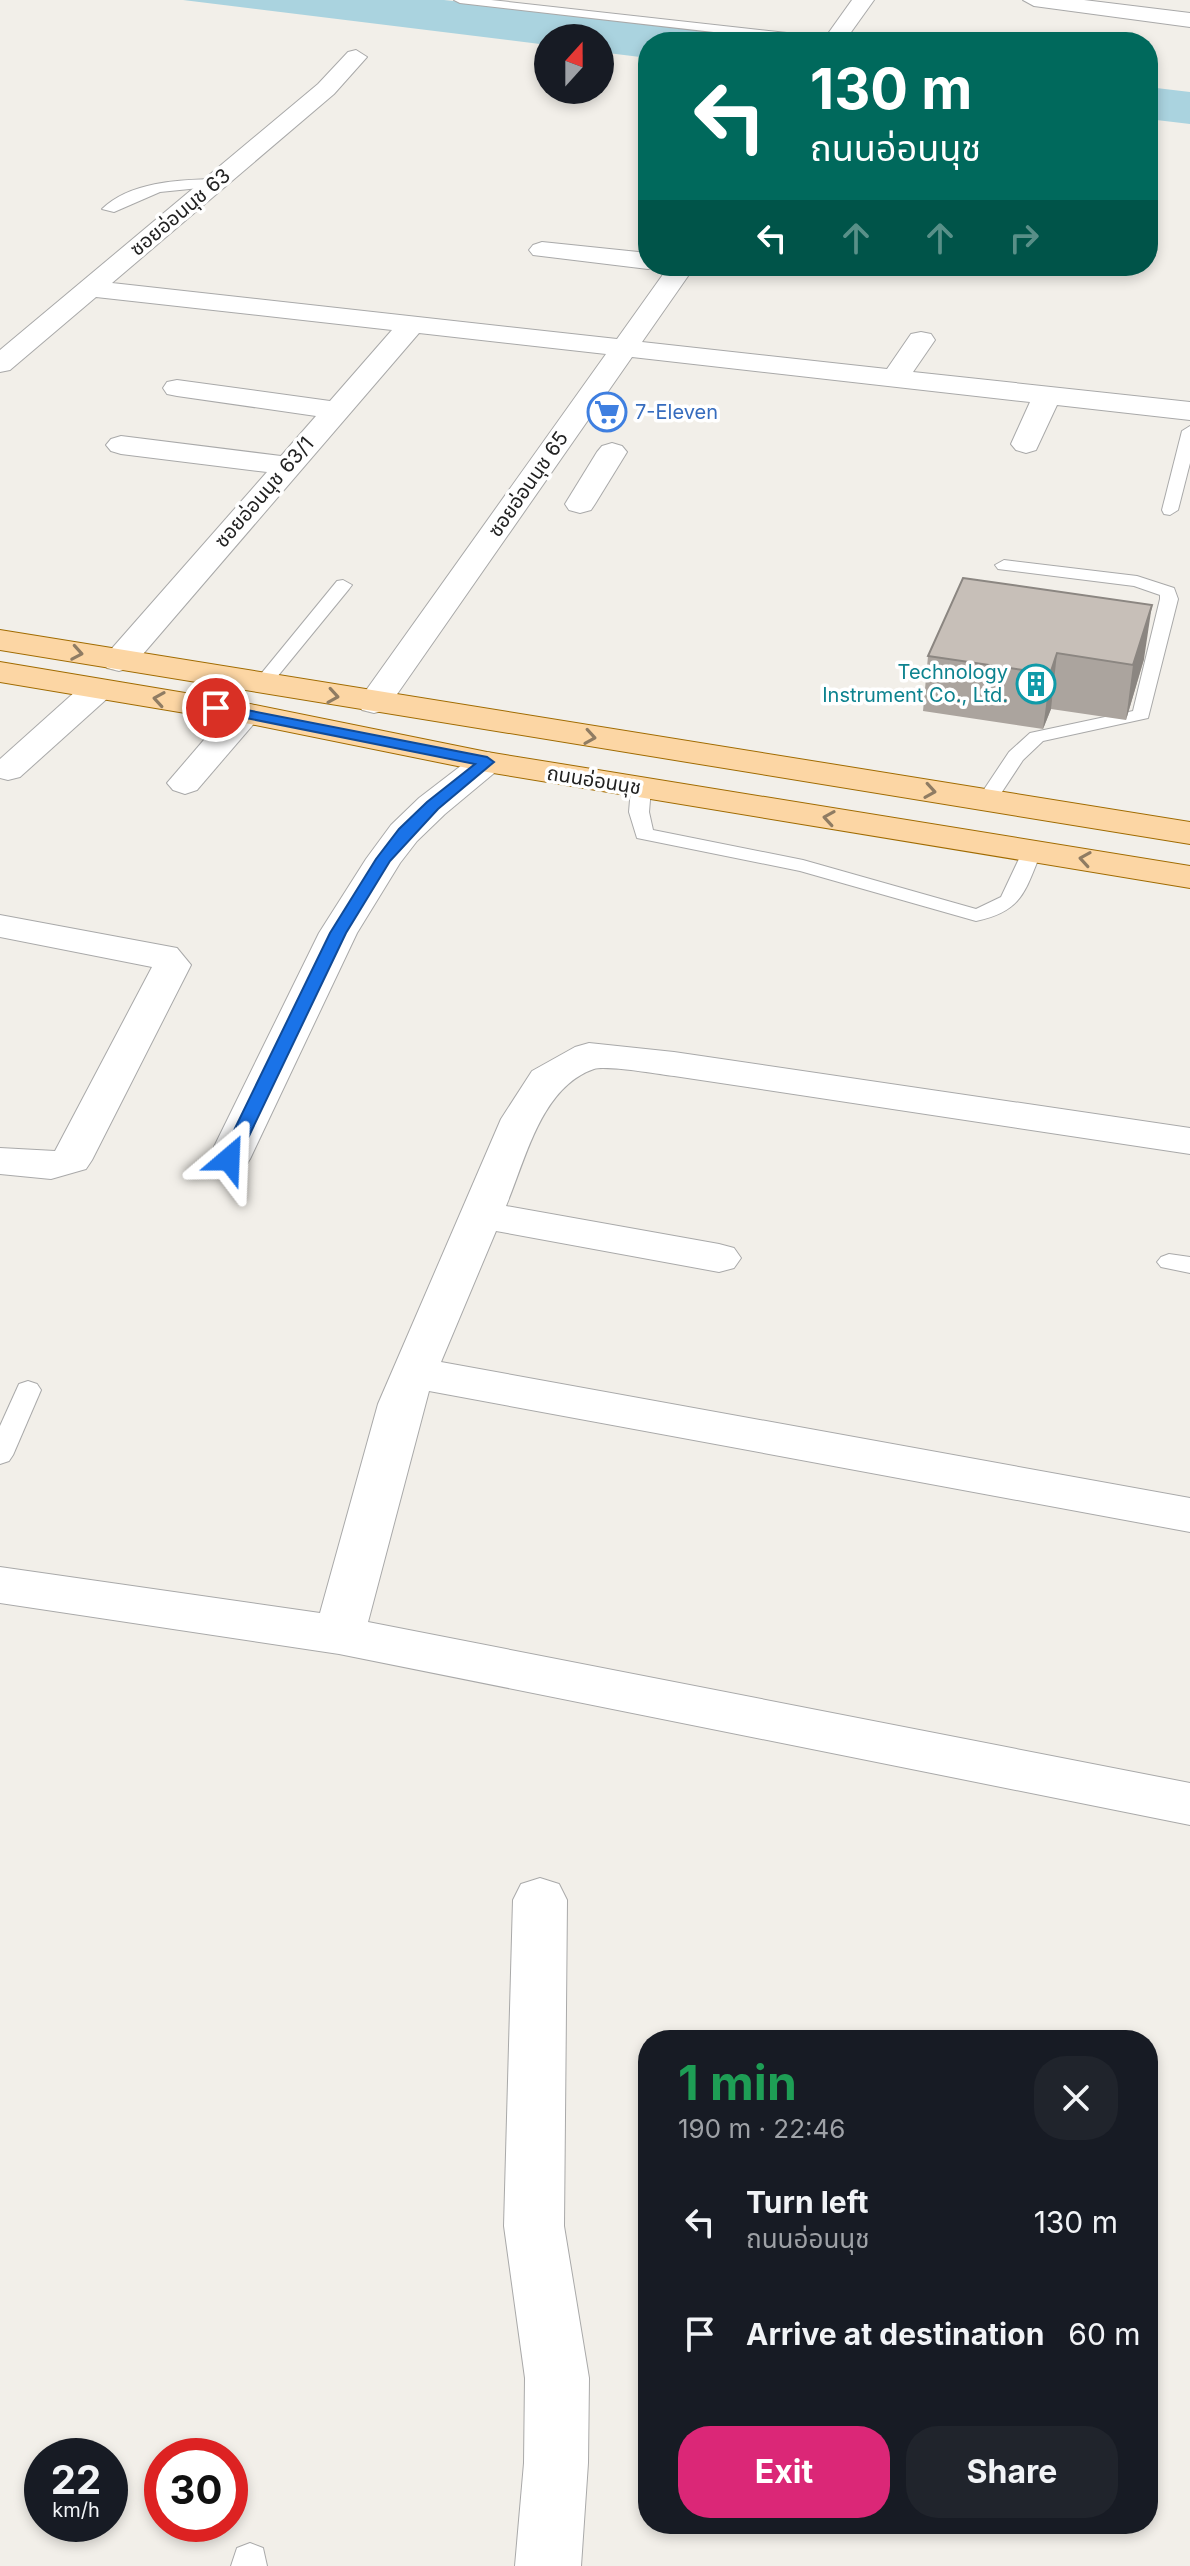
<!DOCTYPE html>
<html lang="en">
<head>
<meta charset="utf-8">
<style>
  :root { --surface:#171b24; --page:#20242c; --text:#f1f3f6; --muted:#9ea1a6; --accent:#db2777 }
  body { margin:0; font-family:Inter,"Noto Sans Thai",sans-serif; background:var(--page); color:var(--text); height:100vh; display:flex; flex-direction:column; font-size:30px; white-space:nowrap }
  * { box-sizing:border-box; margin:0 }
  p { font-size:26px; color:var(--muted) }
  .icon { flex:none; width:44px; height:44px; fill:none; stroke:currentColor; stroke-width:2; stroke-linecap:round; stroke-linejoin:round }
  .map { position:relative; flex:1; overflow:hidden }
  .panel { position:absolute; left:638px; top:2030px; width:520px; height:504px; display:flex; flex-direction:column; background:var(--surface); border-radius:32px; box-shadow:0 4px 12px #0003 }
  .panel>* { flex:none }
  .guide { position:absolute; left:638px; top:32px; width:520px; height:244px; border-radius:32px; box-shadow:0 4px 12px #0003; background:#00695c; color:#fff; overflow:hidden }
  .needle { width:52px; rotate:21deg }
  .fabs { position:absolute; left:534px; top:24px; display:grid; gap:16px }
  .fabs a { display:grid; place-items:center; width:80px; height:80px; border-radius:50%; background:var(--surface); box-shadow:0 4px 12px #0003; font-size:40px }
  .speed { position:absolute; left:24px; top:2438px; display:flex; gap:16px; font-size:40px; font-weight:700; text-align:center }
  .speed>* { display:grid; place-content:center; width:104px; height:104px; border-radius:50%; background:var(--surface); box-shadow:0 4px 12px #0003; line-height:1 }
  .speed small { font-size:20px; font-weight:400 }
  .speed .limit { border:12px solid #d22; background:#fff; color:#111 }
  .pin { position:absolute; display:grid; place-items:center; width:68px; height:68px; color:#fff; margin:-34px; border:4px solid #fff; border-radius:50%; box-shadow:0 2px 8px #0007 }
  .me { position:absolute; width:88px; margin:-44px; rotate:26deg; stroke-linejoin:round; filter:drop-shadow(0 0 6px #0008) }
  .turn { display:flex; align-items:center; gap:28px; height:168px; padding:0 40px; font-size:36px }
  .turn .icon { width:104px; height:104px; stroke-width:2.5 }
  .turn b { display:block; font-size:56px; line-height:68px }
  .lanes { display:flex; align-items:center; height:76px; padding:0 40px; background:#0003; justify-content:center; gap:40px; direction:ltr }
  .lanes .off { opacity:.35 }
  .round { display:grid; place-items:center; flex:none; width:84px; height:84px; border-radius:32px; background:var(--page) }
  .headline { display:flex; align-items:center; justify-content:space-between; height:136px; padding:0 40px }
  h1 { font-size:48px; font-weight:700; line-height:60px; color:#1e9e55 }
  .button { display:flex; gap:16px; margin-top:auto; padding:16px 40px }
  .button a { flex:1; height:92px; border-radius:32px; background:var(--accent); color:#fff; font-size:32px; font-weight:700; line-height:92px; text-align:center }
  .button a+a { background:var(--page); color:var(--text) }
  ul { padding:0; list-style:none }
  li { display:flex; align-items:center; gap:24px; height:112px; padding:0 40px }
  li div { flex:1 }
  li b { display:block; font-size:30px }
  li em { font-style:normal }
  .map>svg:first-child { display:block }
</style>
</head>
<body>
<div class="map">
<svg width="1190" height="2566" viewBox="0 0 1190 2566">
  <rect width="100%" height="100%" fill="#f2efe9"/>
  <g fill="#aad3df">
    <path d="M 183,0 L 444,0 L 812,42 L 648,42 L 648,58 L 600,52 L 600,38 L 548,38 L 548,45 Z"/>
    <path d="M 1148,87 L 1190,92 L 1190,124 L 1148,119 Z"/>
  </g>
  <g fill="none" stroke-linecap="round" stroke-linejoin="round">
    <g stroke="#a9a9a9" stroke-width="2">
      <g id="lane">
        <path d="M 454,0 L 491,0 L 805,35 L 811,39 L 800,42 L 460,3 Z"/>
        <path d="M 214,179 L 221,183 L 219,186 L 160,192 L 114,212 L 102,209 C 130,182 177,180 214,179 Z"/>
        <path d="M 1190,426 L 1190,463 L 1178,510 L 1170,515 L 1164,514 L 1162,510 L 1182,431 Z"/>
        <path d="M 1004,560 L 1137,576 L 1174,588 L 1178,599 L 1148,718 L 1043,741 L 1023,760 L 994,804 L 987,806 L 977,800 L 1009,752 L 1030,733 L 1133,711 L 1160,599 L 1160,595 L 1134,586 L 998,569 L 995,565 Z"/>
        <path d="M 343,580 L 352,585 L 349,589 L 268,688 L 256,688 L 253,684 L 256,680 L 337,581 Z"/>
        <path d="M 641,782 L 651,788 L 649,812 L 653,830 L 803,860 L 976,909 L 1001,897 L 1025,846 L 1032,844 L 1042,850 C 1025,891 1023,911 976,921 L 800,871 L 637,838 L 629,812 L 631,788 Z"/>
        <path d="M 1169,1254 L 1190,1257 L 1190,1273 L 1161,1267 L 1157,1262 L 1161,1257 Z"/>
        <path d="M 28,1381 L 37,1384 L 41,1390 L 13,1455 L 9,1461 L 0,1464 L 0,1426 L 19,1384 Z"/>
        <path d="M 250,2543 L 263,2548 L 267,2566 L 231,2566 L 237,2548 Z"/>
      </g>
    </g>
    <g stroke="#a9a9a9" stroke-width="2">
      <g id="street">
        <path d="M 852,0 L 874,0 L 844,42 L 822,42 Z"/>
        <path d="M 1023,0 L 1084,0 L 1190,13 L 1190,27 L 1034,6 Z"/>
        <path d="M 356,50 L 367,57 L 334,94 L 112,283 L 617,339 L 669,266 L 695,266 L 642,342 L 887,369 L 911,334 L 921,332 L 931,334 L 935,340 L 913,372 L 1190,402 L 1190,420 L 1057,405 L 1036,450 L 1026,453 L 1016,450 L 1011,444 L 1030,402 L 632,357 L 386,710 L 374,713 L 362,710 L 357,703 L 606,354 L 419,333 L 131,668 L 119,671 L 107,668 L 102,661 L 107,654 L 267,472 L 121,454 L 111,451 L 106,445 L 111,439 L 121,436 L 281,456 L 316,416 L 177,396 L 167,394 L 163,388 L 167,382 L 177,380 L 330,401 L 392,330 L 96,297 L 10,370 L 0,372 L 0,350 L 318,84 L 348,52 Z"/>
        <path d="M 542,242 L 648,253 L 648,266 L 658,266 L 648,269 L 533,255 L 529,250 L 533,245 Z"/>
        <path d="M 612,443 L 622,446 L 627,452 L 595,504 L 591,510 L 580,513 L 569,510 L 565,504 L 597,452 L 602,446 Z"/>
        <path d="M 98,679 L 110,682 L 115,689 L 110,696 L 20,777 L 8,780 L 0,778 L 0,759 L 86,682 Z"/>
        <path d="M 245,703 L 257,706 L 262,713 L 257,720 L 197,790 L 185,794 L 173,790 L 167,783 L 233,706 Z"/>
        <path d="M 487,752 L 499,755 L 504,762 L 499,769 L 445,814 L 417,841 L 400,863 L 357,933 L 250,1159 L 244,1168 L 229,1172 L 214,1168 L 208,1159 L 319,933 L 366,859 L 391,825 L 419,798 L 475,755 Z"/>
        <path d="M 0,915 L 177,948 L 191,965 L 92,1160 L 86,1169 L 51,1179 L 0,1174 L 0,1148 L 55,1151 L 152,967 L 0,937 Z"/>
        <path d="M 589,1043 L 674,1052 L 1190,1128 L 1190,1154 L 674,1076 C 658,1074 606,1065 594,1069 C 541,1087 526,1159 506,1206 L 719,1244 L 734,1248 L 741,1258 L 734,1268 L 719,1272 L 496,1231 L 441,1362 L 1190,1498 L 1190,1532 L 429,1391 L 368,1622 L 1190,1783 L 1190,1825 L 339,1654 L 0,1603 L 0,1567 L 320,1613 L 378,1404 L 501,1119 L 532,1071 L 575,1047 Z"/>
        <path d="M 540,1878 L 559,1884 L 567,1900 L 564,2226 L 589,2378 L 588,2463 L 581,2566 L 515,2566 L 524,2463 L 525,2378 L 504,2226 L 513,1900 L 521,1884 Z"/>
      </g>
    </g>
    <g stroke="#a06b00" stroke-width="2">
      <g id="primary">
        <path d="M 0,630 L 1190,822 L 1190,844 L 0,650 Z"/>
        <path d="M 0,662 L 245,703 L 487,752 L 1190,866 L 1190,888 L 487,772 L 245,723 L 0,682 Z"/>
      </g>
    </g>
    <use href="#lane" fill="#fff" fill-rule="evenodd"/>
    <use href="#street" fill="#fff" fill-rule="evenodd"/>
    <use href="#primary" fill="#fcd6a4" fill-rule="evenodd"/>
  </g>
  <path fill="#aba49e" d="M 963,578 L 1144,659 L 1126,720 L 1051,709 L 1043,729 L 923,711 L 928,656 Z"/>
  <g fill="#8b8681">
    <path d="M 1152,605 L 1144,659 L 1126,720 L 1133,665 Z"/>
    <path d="M 1057,653 L 1051,709 L 1043,729 L 1050,674 Z"/>
  </g>
  <path fill="#c7bfb8" stroke="#8b8681" stroke-width="2" d="M 963,578 L 1152,605 L 1133,665 L 1057,653 L 1050,674 L 928,656 Z"/>
  <defs><path id="oneway-chevron" d="M-2-3.5L2.5 0L-2 3.5" fill="none" stroke-width="1.6" stroke-linecap="round" stroke-linejoin="round" transform="scale(2)"/></defs>
  <g stroke="#8f7c63">
    <use href="#oneway-chevron" transform="translate(77 653) rotate(10)"/>
    <use href="#oneway-chevron" transform="translate(333 696) rotate(9)"/>
    <use href="#oneway-chevron" transform="translate(159 699) rotate(-171)"/>
    <use href="#oneway-chevron" transform="translate(590 737) rotate(9)"/>
    <use href="#oneway-chevron" transform="translate(930 791) rotate(9)"/>
    <use href="#oneway-chevron" transform="translate(829 818) rotate(-171)"/>
    <use href="#oneway-chevron" transform="translate(1085 859) rotate(-171)"/>
  </g>
  <path fill="#1a73e8" stroke="#114b97" stroke-width="2" d="M 216,704 L 487,757 L 494,762 L 438,809 L 390,861 L 346,933 L 238,1159 L 229,1164 L 220,1159 L 330,933 L 376,859 L 399,829 L 427,802 L 475,764 L 211,711 L 209,708 Z"/>
  <defs>
    <g id="supermarket-ring" transform="scale(2)"><circle r="9.5" fill="#fff" stroke="#3f7fe0" stroke-width="1.5"/><path d="M-6-5.5h2.5l.6 2H6L4.5 2H-2.5L-4.4-4H-6ZM-1.5 3.2a1.3 1.3 0 1 0 .1 0ZM3 3.2a1.3 1.3 0 1 0 .1 0Z" fill="#3f7fe0"/></g>
    <g id="building-ring" transform="scale(2)"><circle r="9.5" fill="#fff" stroke="#0f9aa8" stroke-width="1.5"/><path d="M-4-6H4V6H1V3H-1V6H-4ZM-2.5-4.3h1.7v1.8h-1.7ZM.8-4.3h1.7v1.8H.8ZM-2.5-1h1.7V.8h-1.7ZM.8-1h1.7V.8H.8Z" fill="#0f9aa8"/></g>
  </defs>
  <g fill-rule="evenodd">
    <use href="#supermarket-ring" x="607" y="412"/>
    <use href="#building-ring" x="1036" y="684"/>
  </g>
  <g text-anchor="middle" stroke-width="7" stroke-linejoin="round" paint-order="stroke">
    <g font-size="20" fill="#222" stroke="#fff">
      <text transform="translate(180 212) rotate(-40)" y="7">ซอยอ่อนนุช 63</text>
      <text transform="translate(528 484) rotate(-55)" y="7">ซอยอ่อนนุช 65</text>
      <text transform="translate(264 492) rotate(-49)" y="7">ซอยอ่อนนุช 63/1</text>
      <text transform="translate(594 780) rotate(9)" y="7">ถนนอ่อนนุช</text>
    </g>
    <g font-size="20" fill="#366cbe" stroke="#fff" text-anchor="start">
      <text x="635" y="419">7-Eleven</text>
    </g>
    <g font-size="20" fill="#0d838f" stroke="#fff" text-anchor="end">
      <text x="1008" y="679">Technology<tspan x="1008" dy="23">Instrument Co., Ltd.</tspan></text>
    </g>
  </g>
</svg>
<div class="fabs">
<a><svg class="needle" viewBox="-14 -14 28 28"><path d="M0-13l5 13h-10z" fill="#e53935"/><path d="M0 13l5-13h-10z" fill="#9ea1a6"/></svg></a>
</div>
<div class="speed"><div>22<small>km/h</small></div><div class="limit">30</div></div>
<div class="pin" style="left:216px;top:708px;background:#d93025"><svg class="icon" aria-label="arrive" viewBox="0 0 24 24"><path d="M6 21V4h12l-3 4 3 4H6"/></svg></div>
<svg class="me" style="left:229px;top:1159px" viewBox="-20 -20 40 40"><path d="M0-17L14 15 0 8-14 15z" fill="#1a73e8" stroke="#fff" stroke-width="4"/></svg>
<div class="guide">
<div class="turn"><svg class="icon" aria-label="left" viewBox="0 0 24 24"><path d="M17 20v-9H6M10 6l-5 5 5 5"/></svg><div><b>130 m</b>ถนนอ่อนนุช</div></div>
<div class="lanes"><svg class="icon" aria-label="left" viewBox="0 0 24 24"><path d="M17 20v-9H6M10 6l-5 5 5 5"/></svg><svg class="icon off" aria-label="ahead" viewBox="0 0 24 24"><path d="M12 20V5M6 11l6-6 6 6"/></svg><svg class="icon off" aria-label="ahead" viewBox="0 0 24 24"><path d="M12 20V5M6 11l6-6 6 6"/></svg><svg class="icon off" aria-label="right" viewBox="0 0 24 24"><path d="M7 20v-9h11M14 6l5 5-5 5"/></svg></div>
</div>
<section class="panel">
<div class="headline"><div><h1>1 min</h1><p>190 m · 22:46</p></div><a class="round"><svg class="icon" aria-label="close" viewBox="0 0 24 24"><path d="M6 6l12 12M18 6L6 18"/></svg></a></div>
<ul>
<li><svg class="icon" aria-label="left" viewBox="0 0 24 24"><path d="M17 20v-9H6M10 6l-5 5 5 5"/></svg><div><b>Turn left</b><p>ถนนอ่อนนุช</p></div><em>130 m</em></li>
<li><svg class="icon" aria-label="arrive" viewBox="0 0 24 24"><path d="M6 21V4h12l-3 4 3 4H6"/></svg><div><b>Arrive at destination</b></div><em>60 m</em></li>
</ul>
<div class="button"><a>Exit</a><a>Share</a></div>
</section>
</div>
</body>
</html>
